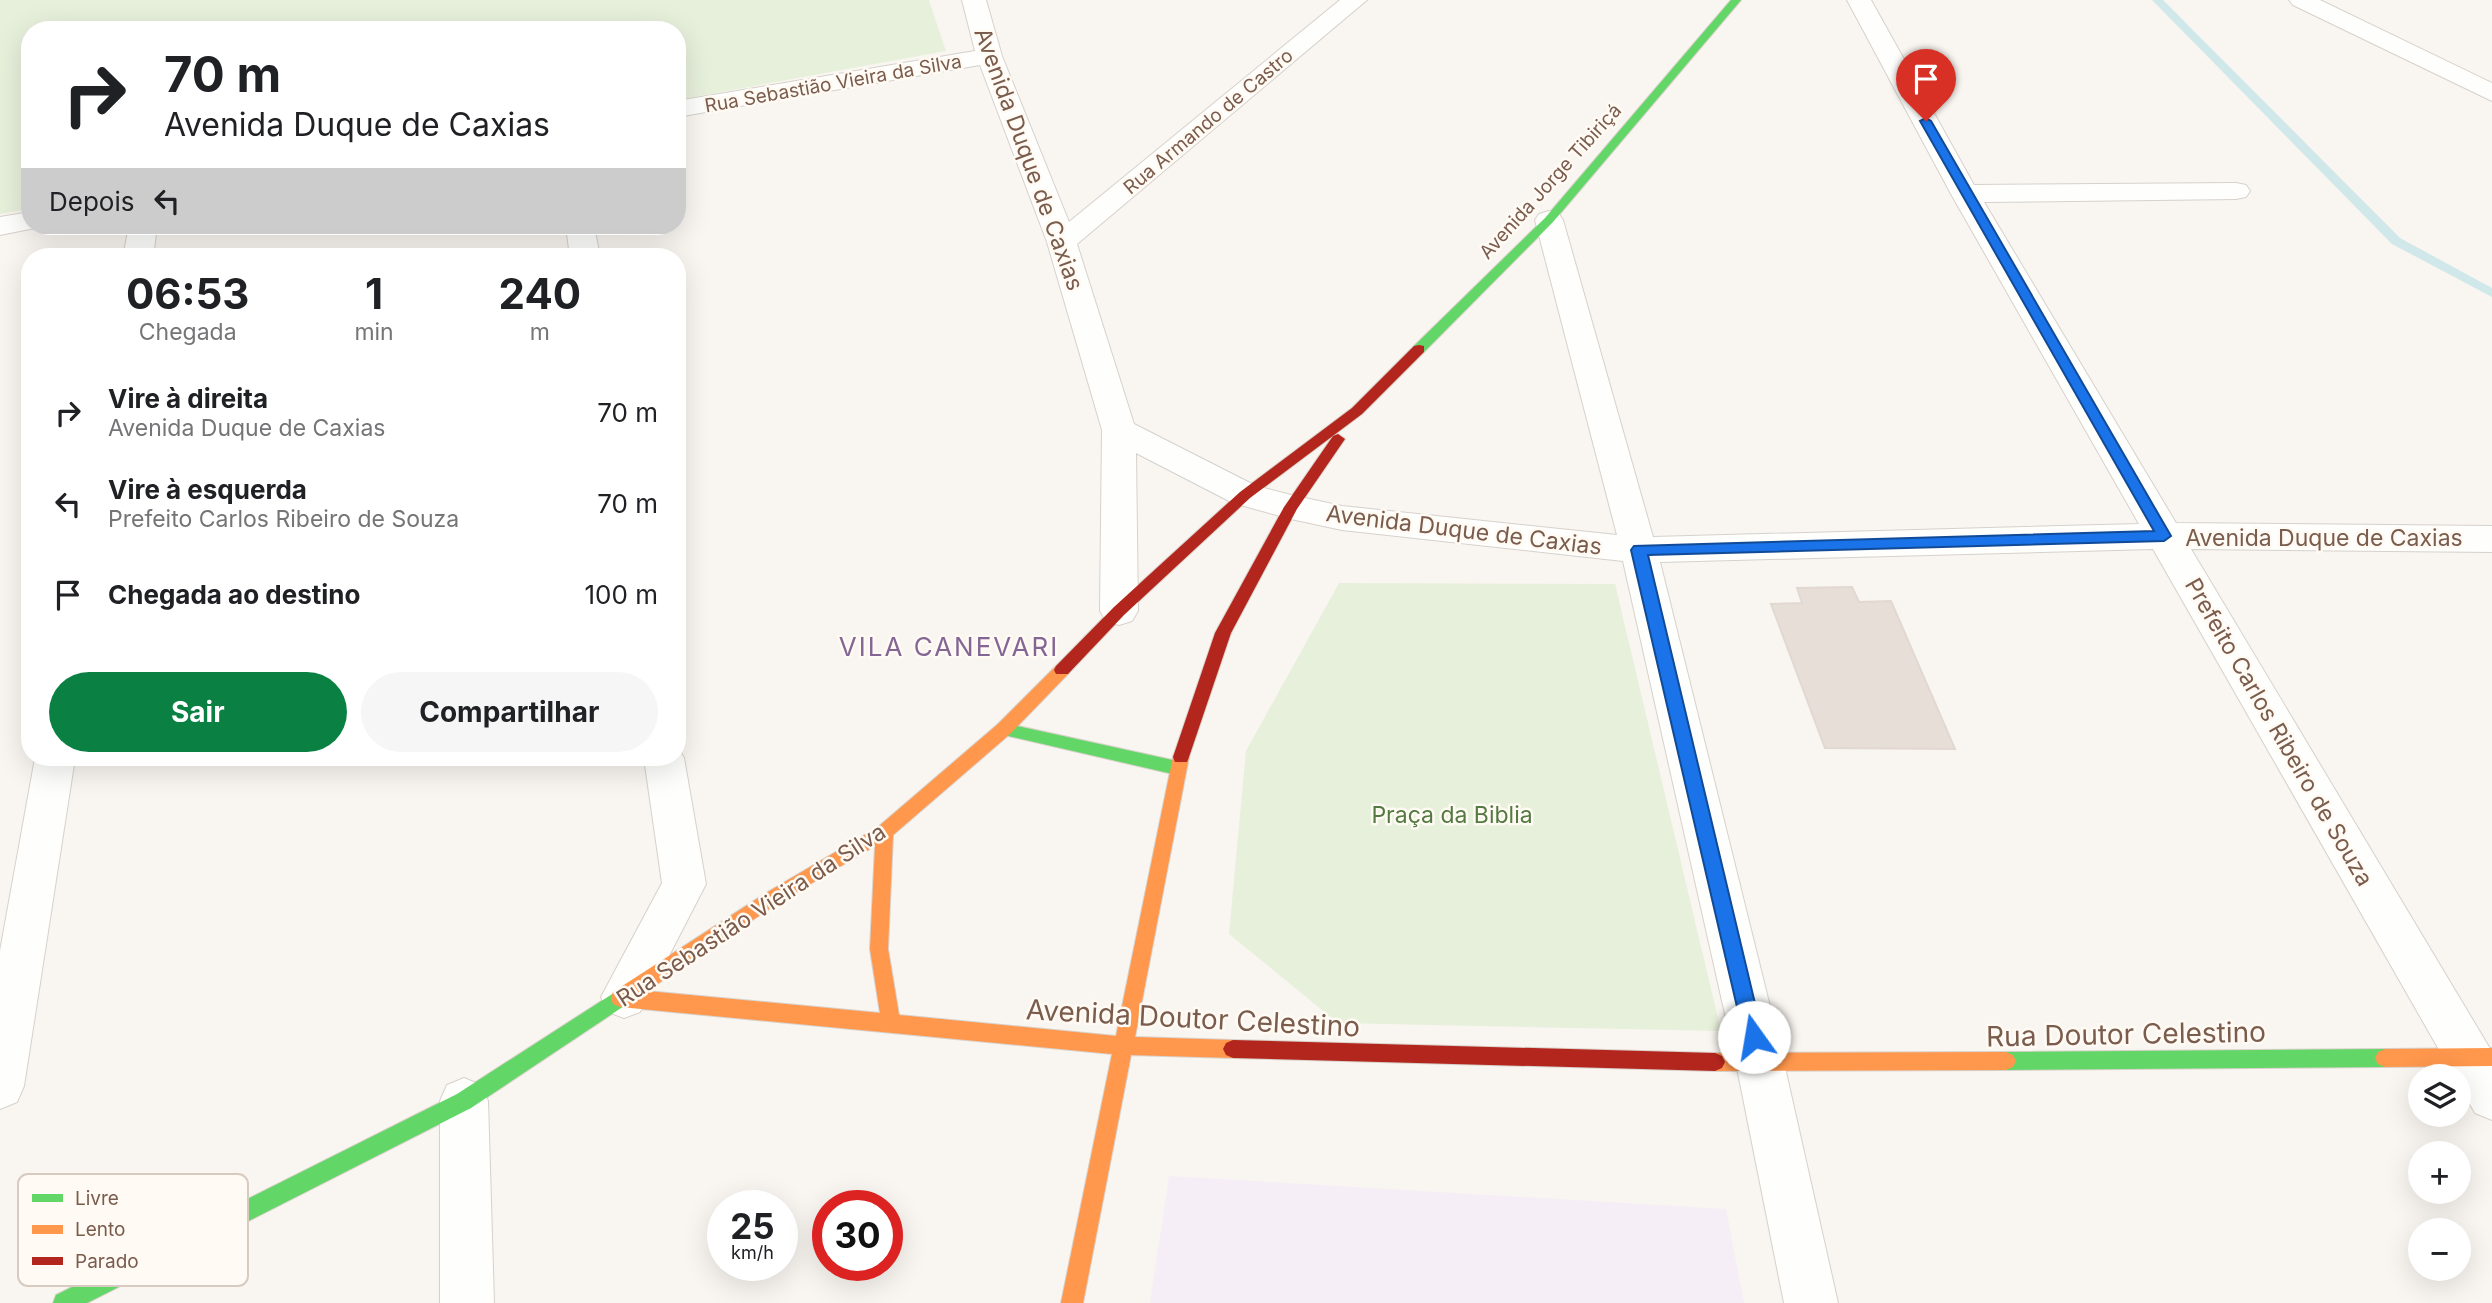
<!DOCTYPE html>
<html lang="pt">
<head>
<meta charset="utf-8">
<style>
  :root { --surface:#fff; --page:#f6f6f6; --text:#202124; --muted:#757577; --accent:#0b8043 }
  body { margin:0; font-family:Inter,sans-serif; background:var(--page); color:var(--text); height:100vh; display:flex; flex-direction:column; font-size:26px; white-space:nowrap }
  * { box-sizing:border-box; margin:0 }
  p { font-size:23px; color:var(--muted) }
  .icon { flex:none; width:38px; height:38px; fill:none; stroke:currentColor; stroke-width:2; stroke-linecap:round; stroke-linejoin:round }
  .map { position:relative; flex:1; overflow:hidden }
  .drawer { position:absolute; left:21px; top:248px; width:665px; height:518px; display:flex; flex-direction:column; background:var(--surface); border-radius:28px; box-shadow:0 7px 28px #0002 }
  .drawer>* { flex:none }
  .banner { position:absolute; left:21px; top:21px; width:665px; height:214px; border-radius:28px; box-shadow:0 7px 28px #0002; background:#fff; color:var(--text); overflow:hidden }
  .controls { position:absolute; left:2408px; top:1064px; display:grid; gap:14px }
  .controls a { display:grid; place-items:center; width:63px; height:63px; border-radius:50%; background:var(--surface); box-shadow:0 7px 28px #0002; font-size:35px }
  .speed { position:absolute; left:707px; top:1190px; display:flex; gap:14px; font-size:35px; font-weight:700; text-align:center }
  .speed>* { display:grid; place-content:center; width:91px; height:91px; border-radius:50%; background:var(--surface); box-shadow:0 7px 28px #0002; line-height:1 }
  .speed small { font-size:18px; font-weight:400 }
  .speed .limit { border:10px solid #d22; background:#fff; color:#111 }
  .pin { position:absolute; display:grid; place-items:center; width:60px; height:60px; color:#fff; margin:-72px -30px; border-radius:50% 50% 50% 0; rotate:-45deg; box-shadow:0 0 7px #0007 }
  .pin .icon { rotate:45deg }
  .me { position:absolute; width:77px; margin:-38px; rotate:347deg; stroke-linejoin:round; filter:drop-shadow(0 0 5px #0008) }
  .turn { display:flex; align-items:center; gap:24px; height:147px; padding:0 28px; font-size:32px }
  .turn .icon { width:91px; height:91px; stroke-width:2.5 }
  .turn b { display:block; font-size:49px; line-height:60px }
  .then { display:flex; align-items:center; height:66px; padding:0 28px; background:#0003; gap:14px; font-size:26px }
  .eta { display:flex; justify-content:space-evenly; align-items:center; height:119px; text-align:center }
  .eta b { font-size:42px; font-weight:700; line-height:49px }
  .action { display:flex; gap:14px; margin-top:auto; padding:14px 28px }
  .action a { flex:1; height:80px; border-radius:42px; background:var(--accent); color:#fff; font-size:28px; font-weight:700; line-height:80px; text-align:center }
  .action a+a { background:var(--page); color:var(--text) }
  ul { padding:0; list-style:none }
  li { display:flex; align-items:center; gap:21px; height:91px; padding:0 28px }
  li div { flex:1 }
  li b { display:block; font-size:26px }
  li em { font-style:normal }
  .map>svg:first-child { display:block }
</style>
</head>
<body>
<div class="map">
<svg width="2492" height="1303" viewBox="0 0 2492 1303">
  <rect width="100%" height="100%" fill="#f9f5f0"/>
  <path fill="#f6eef6" d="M 1169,1176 L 1726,1209 L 1744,1303 L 1150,1303 Z"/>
  <g fill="#e7f0db">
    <path d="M 0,0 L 929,0 L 946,51 L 677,100 L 677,30 L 30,30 L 30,209 L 0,214 Z"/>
    <path d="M 1339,583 L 1615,584 L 1721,1031 L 1338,1023 L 1229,934 L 1246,751 Z"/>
  </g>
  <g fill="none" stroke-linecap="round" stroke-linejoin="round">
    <path fill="#d0e8ea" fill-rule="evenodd" d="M 2152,0 L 2163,0 L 2400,238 L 2492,288 L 2492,297 L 2392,244 Z"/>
  </g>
  <path fill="#e6ded7" stroke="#e2d8d2" stroke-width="2" d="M 1852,587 L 1859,602 L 1891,601 L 1955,749 L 1825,748 L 1771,604 L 1802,603 L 1797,588 Z"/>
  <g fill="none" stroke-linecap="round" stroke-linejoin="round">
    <g stroke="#d7d1cb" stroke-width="2">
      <g id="street">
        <path d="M 962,0 L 986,0 L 1002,56 L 1069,222 L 1340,0 L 1367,0 L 1077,244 L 1134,424 L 1256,486 L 1291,495 L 1342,506 L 1617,535 L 1535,220 L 1539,214 L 1549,211 L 1559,214 L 1563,220 L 1653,537 L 2139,524 L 1951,194 L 1847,0 L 1871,0 L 1974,185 L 2236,183 L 2246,185 L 2250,191 L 2246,197 L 2236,199 L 1984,202 L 2176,523 L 2492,526 L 2492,552 L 2191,549 L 2492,1052 L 2492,1120 L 2475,1113 L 2459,1085 L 2459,1076 L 2454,1076 L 2153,549 L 1660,562 L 1784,1063 L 1838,1303 L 1784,1303 L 1736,1063 L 1623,561 L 1342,530 L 1291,519 L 1233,503 L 1136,453 L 1138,611 L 1132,621 L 1119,625 L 1106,621 L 1100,611 L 1102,430 L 1047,242 L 980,65 L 677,117 L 677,101 L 975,51 Z"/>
        <path d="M 2289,0 L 2320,0 L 2492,83 L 2492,101 L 2293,5 Z"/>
        <path d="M 30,212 L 30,226 L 40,227 L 0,235 L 0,217 Z"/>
        <path d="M 129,226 L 157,226 L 153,257 L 123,257 Z"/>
        <path d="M 566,226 L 594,226 L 600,257 L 570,257 Z"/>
        <path d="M 677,746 L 684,758 L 706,884 L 640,1012 L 624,1018 L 608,1012 L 601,997 L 662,883 L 644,758 L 677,758 Z"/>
        <path d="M 35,758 L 75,758 L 24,1086 L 17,1102 L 0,1109 L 0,951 Z"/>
        <path d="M 464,1078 L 481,1085 L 488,1101 L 494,1303 L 440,1303 L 440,1101 L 447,1085 Z"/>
      </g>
    </g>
    <g stroke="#d9d2cb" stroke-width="2">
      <g id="fast">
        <path d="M 1731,0 L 1741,0 L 1553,222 L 1424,352 L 1414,352 L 1414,346 L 1545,218 Z"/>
        <path d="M 1004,723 L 1177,761 L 1183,763 L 1185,768 L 1183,773 L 1177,775 L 1004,735 L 998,734 L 996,729 L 998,724 Z"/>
        <path d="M 620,989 L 627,992 L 629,998 L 627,1004 L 471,1108 L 87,1303 L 53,1303 L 56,1295 L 457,1094 Z"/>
        <path d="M 2385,1049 L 2392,1052 L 2395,1058 L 2392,1064 L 2385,1067 L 2006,1070 L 1999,1067 L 1996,1061 L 1999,1055 L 2006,1052 Z"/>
      </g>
    </g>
    <g stroke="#d9d2cb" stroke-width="2">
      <g id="slow">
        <path d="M 1062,664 L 1068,666 L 1070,670 L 1068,674 L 1010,734 L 893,835 L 888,949 L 899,1015 L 1116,1036 L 1173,757 L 1175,752 L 1187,752 L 1189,757 L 1135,1037 L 1233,1040 L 1240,1043 L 1243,1049 L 1240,1055 L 1233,1058 L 1131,1055 L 1083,1303 L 1061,1303 L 1112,1054 L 620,1007 L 613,1004 L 611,998 L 613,992 L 766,893 L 878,827 L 998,724 L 1056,666 ZM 875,846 L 870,949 L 880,1013 L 647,991 L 778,903 Z"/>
        <path d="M 2492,1048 L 2492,1066 L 2385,1067 L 2378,1064 L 2375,1058 L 2378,1052 L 2385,1049 Z"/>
        <path d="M 2006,1052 L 2013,1055 L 2016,1061 L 2013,1067 L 2006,1070 L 1715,1071 L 1708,1068 L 1705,1062 L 1708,1056 L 1715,1053 Z"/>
      </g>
    </g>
    <g stroke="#d9d2cb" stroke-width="2">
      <g id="jam">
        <path d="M 1419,345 L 1424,346 L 1424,352 L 1362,414 L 1250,498 L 1124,615 L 1068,674 L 1056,674 L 1054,670 L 1056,666 L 1114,607 L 1240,492 L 1352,408 L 1414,346 Z"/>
        <path d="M 1338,434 L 1345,439 L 1297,509 L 1231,633 L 1189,757 L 1187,762 L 1175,762 L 1173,757 L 1215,633 L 1284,507 L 1333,436 Z"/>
        <path d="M 1233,1040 L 1715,1053 L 1722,1056 L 1725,1062 L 1722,1068 L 1715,1071 L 1233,1058 L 1226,1055 L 1223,1049 L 1226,1043 Z"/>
      </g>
    </g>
    <use href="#street" fill="#fefefd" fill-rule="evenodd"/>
    <use href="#fast" fill="#63d668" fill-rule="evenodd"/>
    <use href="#slow" fill="#ff974d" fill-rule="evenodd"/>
    <use href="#jam" fill="#b3261e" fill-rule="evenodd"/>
  </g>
  <path fill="#1a73e8" stroke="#114b97" stroke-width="2" d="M 1926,118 L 1931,121 L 2171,536 L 2164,541 L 1648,555 L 1763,1037 L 1761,1043 L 1754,1046 L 1747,1043 L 1744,1037 L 1631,550 L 1634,546 L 2154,531 L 1920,121 Z"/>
  <g text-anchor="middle" stroke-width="5" stroke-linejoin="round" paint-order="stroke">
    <g font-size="19" fill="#7a5c4d" stroke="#fffaf3">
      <text transform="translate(833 83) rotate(-10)" y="7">Rua Sebastião Vieira da Silva</text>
      <text transform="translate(1208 121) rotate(-40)" y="7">Rua Armando de Castro</text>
      <text transform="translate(1550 181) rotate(-48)" y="7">Avenida Jorge Tibiriçá</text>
    </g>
    <g font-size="23" fill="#7a5c4d" stroke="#fffaf3">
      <text transform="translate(1029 159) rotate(70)" y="8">Avenida Duque de Caxias</text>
      <text transform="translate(1464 530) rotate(7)" y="8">Avenida Duque de Caxias</text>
      <text x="2324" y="546">Avenida Duque de Caxias</text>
      <text transform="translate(2279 732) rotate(60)" y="8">Prefeito Carlos Ribeiro de Souza</text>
      <text transform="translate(751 915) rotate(-33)" y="8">Rua Sebastião Vieira da Silva</text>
    </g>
    <g font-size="23" fill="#537a41" stroke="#fffaf3">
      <text x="1452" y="823">Praça da Biblia</text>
    </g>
    <g font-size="26" letter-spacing="2" fill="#846695" stroke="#fffaf3">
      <text x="949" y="656">VILA CANEVARI</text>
    </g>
    <g font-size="28" fill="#7a5c4d" stroke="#fffaf3">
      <text transform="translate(1193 1018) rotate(3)" y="10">Avenida Doutor Celestino</text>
      <text transform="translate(2126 1034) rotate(-1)" y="10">Rua Doutor Celestino</text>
    </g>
  </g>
  <rect x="18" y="1174" width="230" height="112" rx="10" fill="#fffaf3" stroke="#d7cbc1" stroke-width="2"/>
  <rect x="32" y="1194" width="31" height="8" fill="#63d668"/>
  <rect x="32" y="1225" width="31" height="9" fill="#ff974d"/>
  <rect x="32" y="1257" width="31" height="8" fill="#b3261e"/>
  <g font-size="19" fill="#7a5c4d">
    <text x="75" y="1205">Livre</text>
    <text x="75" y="1236">Lento</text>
    <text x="75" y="1268">Parado</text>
  </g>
</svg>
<div class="controls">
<a><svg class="icon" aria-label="layers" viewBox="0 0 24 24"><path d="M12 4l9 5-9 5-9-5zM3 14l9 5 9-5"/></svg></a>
<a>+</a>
<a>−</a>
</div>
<div class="speed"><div>25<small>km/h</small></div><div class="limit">30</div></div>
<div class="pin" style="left:1926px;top:121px;background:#d93025"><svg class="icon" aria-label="arrive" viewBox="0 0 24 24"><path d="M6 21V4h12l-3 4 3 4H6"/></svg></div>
<svg class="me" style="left:1754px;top:1037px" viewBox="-20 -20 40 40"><circle r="19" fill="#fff"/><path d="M0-13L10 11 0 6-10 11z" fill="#1a73e8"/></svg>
<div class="banner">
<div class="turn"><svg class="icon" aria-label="right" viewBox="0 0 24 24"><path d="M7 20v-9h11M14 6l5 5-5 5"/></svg><div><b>70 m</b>Avenida Duque de Caxias</div></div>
<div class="then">Depois<svg class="icon" aria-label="left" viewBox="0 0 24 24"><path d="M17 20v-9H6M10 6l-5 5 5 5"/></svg></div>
</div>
<section class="drawer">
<div class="eta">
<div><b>06:53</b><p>Chegada</p></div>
<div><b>1</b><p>min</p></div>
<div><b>240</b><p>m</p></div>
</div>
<ul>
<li><svg class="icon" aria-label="right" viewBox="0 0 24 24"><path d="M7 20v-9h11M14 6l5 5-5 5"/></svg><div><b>Vire à direita</b><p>Avenida Duque de Caxias</p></div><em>70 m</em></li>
<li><svg class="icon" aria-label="left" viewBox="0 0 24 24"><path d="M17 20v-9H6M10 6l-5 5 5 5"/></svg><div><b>Vire à esquerda</b><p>Prefeito Carlos Ribeiro de Souza</p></div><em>70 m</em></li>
<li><svg class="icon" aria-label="arrive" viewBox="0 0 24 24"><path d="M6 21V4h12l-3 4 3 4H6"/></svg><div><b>Chegada ao destino</b></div><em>100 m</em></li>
</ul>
<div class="action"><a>Sair</a><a>Compartilhar</a></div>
</section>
</div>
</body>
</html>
